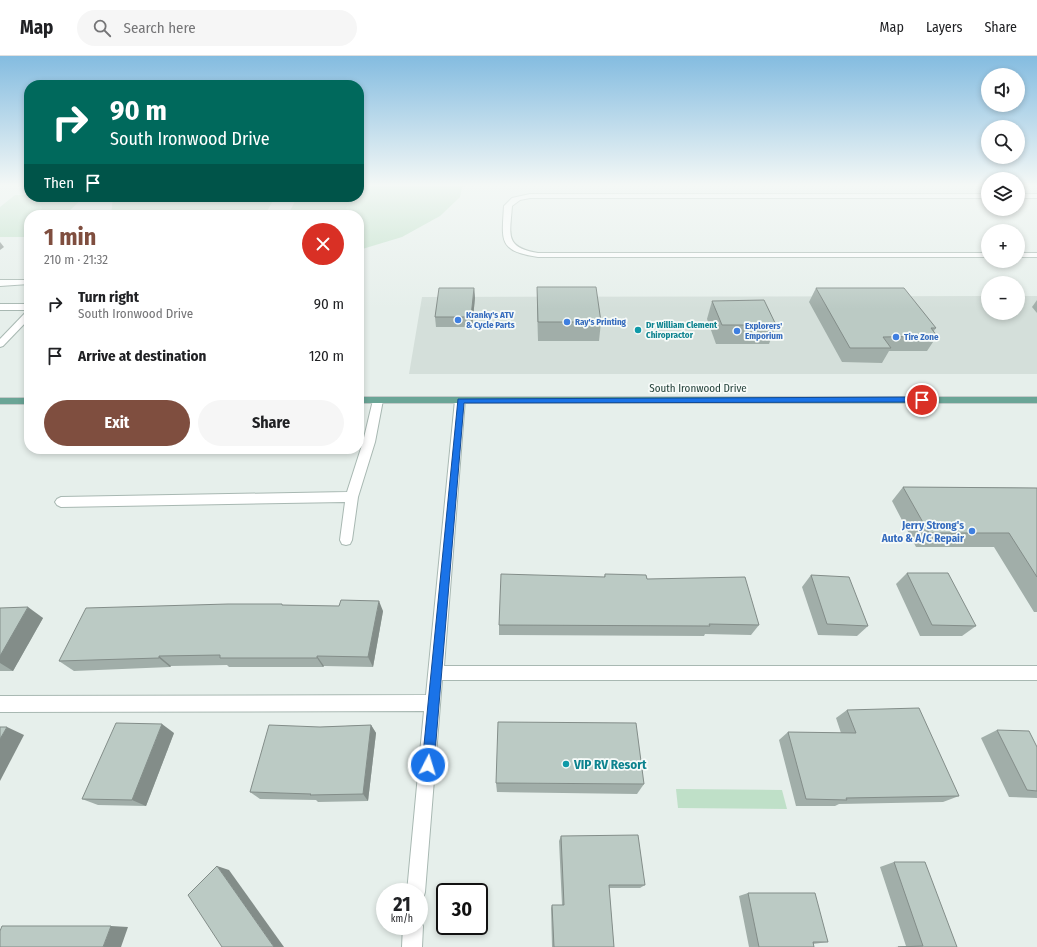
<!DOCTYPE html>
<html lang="en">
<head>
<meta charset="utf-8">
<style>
  :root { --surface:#fff; --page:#f6f6f6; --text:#202124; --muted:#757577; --line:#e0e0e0; --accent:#7f4e3f }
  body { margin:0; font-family:"Fira Sans Condensed",sans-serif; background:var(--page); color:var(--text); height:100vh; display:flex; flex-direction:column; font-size:15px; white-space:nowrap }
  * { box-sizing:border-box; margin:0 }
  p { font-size:13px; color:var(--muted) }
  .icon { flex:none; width:22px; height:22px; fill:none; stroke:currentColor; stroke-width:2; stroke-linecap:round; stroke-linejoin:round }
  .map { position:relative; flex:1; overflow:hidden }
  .panel { position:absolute; left:24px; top:154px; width:340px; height:244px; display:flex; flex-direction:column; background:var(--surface); border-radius:16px; box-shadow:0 2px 6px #0003 }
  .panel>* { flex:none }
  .hud { position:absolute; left:24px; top:24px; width:340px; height:122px; border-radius:16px; box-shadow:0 2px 6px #0003; background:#00695c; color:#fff; overflow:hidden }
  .tools { position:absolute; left:981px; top:12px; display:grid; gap:8px }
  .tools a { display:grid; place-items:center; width:44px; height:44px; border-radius:50%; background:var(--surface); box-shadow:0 2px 6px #0003; font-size:20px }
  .speed { position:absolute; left:376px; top:827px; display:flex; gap:8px; font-size:20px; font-weight:700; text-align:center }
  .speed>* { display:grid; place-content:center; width:52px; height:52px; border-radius:50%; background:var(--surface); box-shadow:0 2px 6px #0003; line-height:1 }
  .speed small { font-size:10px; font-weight:400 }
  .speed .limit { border:2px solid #111; border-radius:6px; background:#fff; color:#111 }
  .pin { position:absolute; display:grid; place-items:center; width:34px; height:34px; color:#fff; margin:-17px; border:2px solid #fff; border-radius:50%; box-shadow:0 1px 4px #0007 }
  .me { position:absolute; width:44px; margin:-22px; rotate:5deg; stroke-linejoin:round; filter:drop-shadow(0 0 3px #0008) }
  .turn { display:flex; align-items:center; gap:14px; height:84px; padding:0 20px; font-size:18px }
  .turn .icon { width:52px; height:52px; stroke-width:2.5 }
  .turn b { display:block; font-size:28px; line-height:34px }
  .then { display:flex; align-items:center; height:38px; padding:0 20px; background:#0003; gap:8px; font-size:15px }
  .round { display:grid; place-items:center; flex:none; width:42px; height:42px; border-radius:21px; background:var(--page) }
  .overview { display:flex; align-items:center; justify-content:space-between; height:68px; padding:0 20px }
  h1 { font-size:24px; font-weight:700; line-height:30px; color:var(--accent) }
  .cta { display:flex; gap:8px; margin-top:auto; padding:8px 20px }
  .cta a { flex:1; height:46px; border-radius:24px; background:var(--accent); color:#fff; font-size:16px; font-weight:700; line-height:46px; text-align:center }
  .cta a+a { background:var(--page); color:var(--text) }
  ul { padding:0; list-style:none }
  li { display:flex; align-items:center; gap:12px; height:52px; padding:0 20px }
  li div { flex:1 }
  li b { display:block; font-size:15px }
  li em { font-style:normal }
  header { display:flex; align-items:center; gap:24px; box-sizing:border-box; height:56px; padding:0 20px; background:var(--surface); border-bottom:1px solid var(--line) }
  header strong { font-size:19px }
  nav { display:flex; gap:22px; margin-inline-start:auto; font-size:14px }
  .search { width:280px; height:36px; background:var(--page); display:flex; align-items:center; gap:10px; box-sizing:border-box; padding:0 14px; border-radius:22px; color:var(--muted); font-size:15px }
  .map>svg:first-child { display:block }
</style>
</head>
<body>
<header>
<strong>Map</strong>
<div class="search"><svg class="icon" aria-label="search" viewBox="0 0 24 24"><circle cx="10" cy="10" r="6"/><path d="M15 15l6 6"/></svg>Search here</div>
<nav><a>Map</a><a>Layers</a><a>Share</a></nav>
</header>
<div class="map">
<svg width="1037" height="891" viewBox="0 0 1037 891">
  <rect width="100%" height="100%" fill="#e6efeb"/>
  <path fill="#d4dfda" d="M 988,240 L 988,257 L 1018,257 L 1018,240 L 1037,240 L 1037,318 L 409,318 L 422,241 Z"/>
  <g fill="#bfe0c8">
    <path d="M 359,128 L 463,128 L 460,141 L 440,160 L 402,181 L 359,194 L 359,159 L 288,159 L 297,141 L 359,141 Z"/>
    <path d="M 15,139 L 29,139 L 29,141 L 84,141 L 65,159 L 29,159 L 29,181 L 0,181 L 0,151 Z"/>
    <path d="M 113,141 L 275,141 L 265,159 L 111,159 Z"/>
    <path d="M 676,733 L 782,734 L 787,753 L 678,752 Z"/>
  </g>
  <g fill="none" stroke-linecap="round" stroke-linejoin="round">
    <g stroke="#a8b8b2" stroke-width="2">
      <g id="minor">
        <path d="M 530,138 L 988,138 L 988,142 L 530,142 L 520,144 L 512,150 C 510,179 504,191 538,197 L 988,197 L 988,201 L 538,201 C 498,195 502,185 504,150 L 512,142 Z"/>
        <rect x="1018" y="138" width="19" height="4"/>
        <rect x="1018" y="197" width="19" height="4"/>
        <path d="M 0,224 L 29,224 L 29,228 L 0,230 Z"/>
        <rect x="0" y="248" width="29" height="6"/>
        <path d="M 29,255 L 29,263 L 3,290 L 0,291 L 0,283 L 26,256 Z"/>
        <path d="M 378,341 L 383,344 L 375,386 L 358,441 L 352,484 L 350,488 L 346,489 L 342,488 L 340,484 L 345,446 L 61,451 L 57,449 L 55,446 L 57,443 L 61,441 L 347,436 L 363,386 L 373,344 Z"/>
        <path d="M 460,341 L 465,344 L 444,610 L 1037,610 L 1037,624 L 442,624 L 425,836 L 423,843 L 419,844 L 419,836 L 407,836 L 424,655 L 0,656 L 0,640 L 426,639 L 455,344 Z"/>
        <path d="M 419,863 L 423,870 L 422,891 L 402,891 L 403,870 L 419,870 Z"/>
      </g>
    </g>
    <g stroke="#c2cac8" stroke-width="2">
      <g id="major">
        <rect x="359" y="341" width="678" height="6"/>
        <rect x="0" y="342" width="29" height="6"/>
      </g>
    </g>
    <use href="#minor" fill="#fff" fill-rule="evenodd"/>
    <use href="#major" fill="#6aa596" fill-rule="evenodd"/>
  </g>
  <g fill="#a1aea9">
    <path d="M 537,231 L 601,266 L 599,285 L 538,285 L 537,250 Z"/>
    <path d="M 474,232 L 475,242 L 472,271 L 436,271 L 435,261 Z"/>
    <path d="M 816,232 L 936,272 L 933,276 L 937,280 L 927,295 L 889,295 L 882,307 L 842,306 L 809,246 Z"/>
    <path d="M 1037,244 L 1037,257 L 1032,251 Z"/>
    <path d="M 712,245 L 776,269 L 769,288 L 716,288 L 707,263 Z"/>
    <path d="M 903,431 L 1037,432 L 1037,556 L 1034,556 L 994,491 L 916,491 L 892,445 Z"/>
    <path d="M 907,517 L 976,570 L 962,580 L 920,580 L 896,528 Z"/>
    <path d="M 605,518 L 647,523 L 759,569 L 751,579 L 705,578 L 704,580 L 499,579 L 499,569 L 604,521 Z"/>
    <path d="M 811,519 L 868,570 L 857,580 L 818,579 L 802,531 Z"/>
    <path d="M 283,549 L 383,555 L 373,611 L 324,610 L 323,611 L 229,611 L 227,609 L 171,610 L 170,611 L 74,615 L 59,605 Z"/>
    <path d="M 0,552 L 43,562 L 13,615 L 0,615 Z"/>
    <path d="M 847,654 L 959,740 L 943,746 L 839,748 L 835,750 L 796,750 L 779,684 L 788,676 L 841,677 L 836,662 Z"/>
    <path d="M 371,669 L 376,677 L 368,745 L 318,746 L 316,744 L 260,743 L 250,736 L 320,671 Z"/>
    <path d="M 997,674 L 1037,691 L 1037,742 L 1009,741 L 981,682 Z"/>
    <path d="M 174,677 L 146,750 L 98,749 L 82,743 Z"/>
    <path d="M 496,727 L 644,728 L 637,738 L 497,736 Z"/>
    <path d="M 561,780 L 645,829 L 640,832 L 609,832 L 614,891 L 552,891 L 551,852 L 552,849 L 562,849 L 559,785 Z"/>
    <path d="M 894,806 L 957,891 L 895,891 L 906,890 L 880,811 Z"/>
    <path d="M 748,837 L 828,886 L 813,888 L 814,891 L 749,891 L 739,840 Z"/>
  </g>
  <g fill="#838d89">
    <path d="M 0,186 L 4,191 L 0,194 Z"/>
    <path d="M 474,232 L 475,242 L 472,271 L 471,261 Z"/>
    <path d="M 379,545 L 383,555 L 373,611 L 368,601 Z"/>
    <path d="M 28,551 L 43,562 L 13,615 L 0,607 L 0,600 Z"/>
    <path d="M 159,600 L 171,610 L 170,611 L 159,602 Z"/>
    <path d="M 317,600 L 324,610 L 323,611 L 317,602 Z"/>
    <path d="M 162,668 L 174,677 L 146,750 L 132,744 Z"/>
    <path d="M 371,669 L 376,677 L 368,745 L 363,738 Z"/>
    <path d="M 7,671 L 24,679 L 0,725 L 0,683 Z"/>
    <path d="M 217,810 L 229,814 L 284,891 L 274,891 Z"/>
    <path d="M 111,870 L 128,871 L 121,891 L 103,891 Z"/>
  </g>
  <g fill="#bbcac4" stroke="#838d89">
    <path d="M 537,231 L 596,231 L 601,266 L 538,266 Z"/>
    <path d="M 439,232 L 474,232 L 471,261 L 435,261 Z"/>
    <path d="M 816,232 L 904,232 L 936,272 L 931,272 L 937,280 L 883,281 L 891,292 L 850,292 Z"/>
    <path d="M 764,244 L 776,269 L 722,269 L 712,245 Z"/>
    <path d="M 903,431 L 1037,432 L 1037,521 L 1009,477 L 929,477 Z"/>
    <path d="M 907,517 L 948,517 L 976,570 L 932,569 Z"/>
    <path d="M 501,518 L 605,521 L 605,518 L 646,519 L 647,523 L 745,521 L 759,569 L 709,568 L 710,570 L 499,569 Z"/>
    <path d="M 811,519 L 849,521 L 868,570 L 827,568 Z"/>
    <path d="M 341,544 L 379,545 L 368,601 L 317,600 L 317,602 L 220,602 L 220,599 L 159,600 L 159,602 L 59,605 L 86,552 L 228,548 L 282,548 L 282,549 L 339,550 Z"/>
    <path d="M 28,551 L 0,600 L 0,552 Z"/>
    <path d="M 919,652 L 959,740 L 846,742 L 847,744 L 806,743 L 788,676 L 856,677 L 847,654 Z"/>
    <path d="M 498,666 L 636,667 L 644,728 L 496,727 Z"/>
    <path d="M 116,667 L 162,668 L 132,744 L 82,743 Z"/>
    <path d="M 269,669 L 320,671 L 371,669 L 363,738 L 310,739 L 311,738 L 250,736 Z"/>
    <path d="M 0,671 L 7,671 L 0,683 Z"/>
    <path d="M 997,674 L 1029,675 L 1037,691 L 1037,735 L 1027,734 Z"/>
    <path d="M 638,779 L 645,829 L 609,829 L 614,891 L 554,891 L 552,849 L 564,849 L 561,780 Z"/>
    <path d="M 894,806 L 925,806 L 957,891 L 898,891 L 923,890 Z"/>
    <path d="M 217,810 L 274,891 L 222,891 L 188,839 Z"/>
    <path d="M 748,837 L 815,837 L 828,886 L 813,886 L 814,891 L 759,891 Z"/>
    <path d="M 2,870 L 111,870 L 103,891 L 0,891 L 0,875 Z"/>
  </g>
  <linearGradient id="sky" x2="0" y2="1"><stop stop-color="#84bce0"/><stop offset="0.51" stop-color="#f4f8f6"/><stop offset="1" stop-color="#f4f8f6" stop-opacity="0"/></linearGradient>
  <rect width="1037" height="253" fill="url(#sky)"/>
  <path fill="#1a73e8" stroke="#114b97" d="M 922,341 L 924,342 L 924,346 L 464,347 L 434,709 L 432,713 L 428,715 L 423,713 L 422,709 L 458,343 Z"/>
  <g fill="#3f7fe0" stroke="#f7fbf9" stroke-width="1.5">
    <circle cx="458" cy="264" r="4"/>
    <circle cx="567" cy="266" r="4"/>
    <circle cx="737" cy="275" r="4"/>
    <circle cx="896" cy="281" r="4"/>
    <circle cx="972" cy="475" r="4"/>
  </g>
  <g fill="#0f9aa8" stroke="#f7fbf9" stroke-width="1.5">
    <circle cx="638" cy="274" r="4"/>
    <circle cx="566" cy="708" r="4"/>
  </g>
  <g text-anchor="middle" stroke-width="3.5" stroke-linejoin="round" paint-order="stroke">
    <g font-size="9" font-weight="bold" fill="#366cbe" stroke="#f7fbf9" text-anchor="start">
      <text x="466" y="262">Kranky's ATV<tspan x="466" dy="10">&amp; Cycle Parts</tspan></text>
      <text x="575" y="269">Ray's Printing</text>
      <text x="745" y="273">Explorers'<tspan x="745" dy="10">Emporium</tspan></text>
      <text x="904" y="284">Tire Zone</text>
    </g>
    <g font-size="9" font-weight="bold" fill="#0d838f" stroke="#f7fbf9" text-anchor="start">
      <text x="646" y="272">Dr William Clement<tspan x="646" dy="10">Chiropractor</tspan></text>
    </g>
    <g font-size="11" fill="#24423a" stroke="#f7fbf9">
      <text x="698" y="336">South Ironwood Drive</text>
    </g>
    <g font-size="11" font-weight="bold" fill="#366cbe" stroke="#f7fbf9" text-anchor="end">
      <text x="964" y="473">Jerry Strong's<tspan x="964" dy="13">Auto &amp; A/C Repair</tspan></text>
    </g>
    <g font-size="13" font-weight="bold" fill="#0d838f" stroke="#f7fbf9" text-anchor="start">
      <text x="574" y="713">VIP RV Resort</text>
    </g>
  </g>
</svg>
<div class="tools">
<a><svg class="icon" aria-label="sound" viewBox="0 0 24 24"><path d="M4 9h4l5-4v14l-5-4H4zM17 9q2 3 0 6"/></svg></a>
<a><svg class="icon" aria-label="search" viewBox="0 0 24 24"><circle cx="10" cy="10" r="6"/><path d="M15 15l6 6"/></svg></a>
<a><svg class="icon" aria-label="layers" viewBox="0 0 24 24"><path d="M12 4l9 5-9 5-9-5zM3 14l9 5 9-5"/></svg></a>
<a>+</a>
<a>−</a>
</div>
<div class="speed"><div>21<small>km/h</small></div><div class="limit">30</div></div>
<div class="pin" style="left:922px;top:344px;background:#d93025"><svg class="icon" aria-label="arrive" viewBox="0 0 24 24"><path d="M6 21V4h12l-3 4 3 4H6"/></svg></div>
<svg class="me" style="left:428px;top:709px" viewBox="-20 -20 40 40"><circle r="17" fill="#1a73e8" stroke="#fff" stroke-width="3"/><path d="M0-11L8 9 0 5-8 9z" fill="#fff"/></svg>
<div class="hud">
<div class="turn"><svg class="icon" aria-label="right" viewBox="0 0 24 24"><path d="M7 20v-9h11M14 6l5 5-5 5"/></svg><div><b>90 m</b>South Ironwood Drive</div></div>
<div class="then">Then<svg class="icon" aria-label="arrive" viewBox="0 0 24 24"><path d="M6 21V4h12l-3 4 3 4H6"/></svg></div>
</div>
<section class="panel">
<div class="overview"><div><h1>1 min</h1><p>210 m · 21:32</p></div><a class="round" style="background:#d93025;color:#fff"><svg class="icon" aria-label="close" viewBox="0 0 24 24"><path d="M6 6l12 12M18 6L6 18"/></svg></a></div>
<ul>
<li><svg class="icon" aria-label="right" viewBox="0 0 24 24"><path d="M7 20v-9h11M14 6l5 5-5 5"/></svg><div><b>Turn right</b><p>South Ironwood Drive</p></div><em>90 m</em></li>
<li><svg class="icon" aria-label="arrive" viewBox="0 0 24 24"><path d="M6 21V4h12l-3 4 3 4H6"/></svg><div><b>Arrive at destination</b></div><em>120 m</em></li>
</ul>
<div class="cta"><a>Exit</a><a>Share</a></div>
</section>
</div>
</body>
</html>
